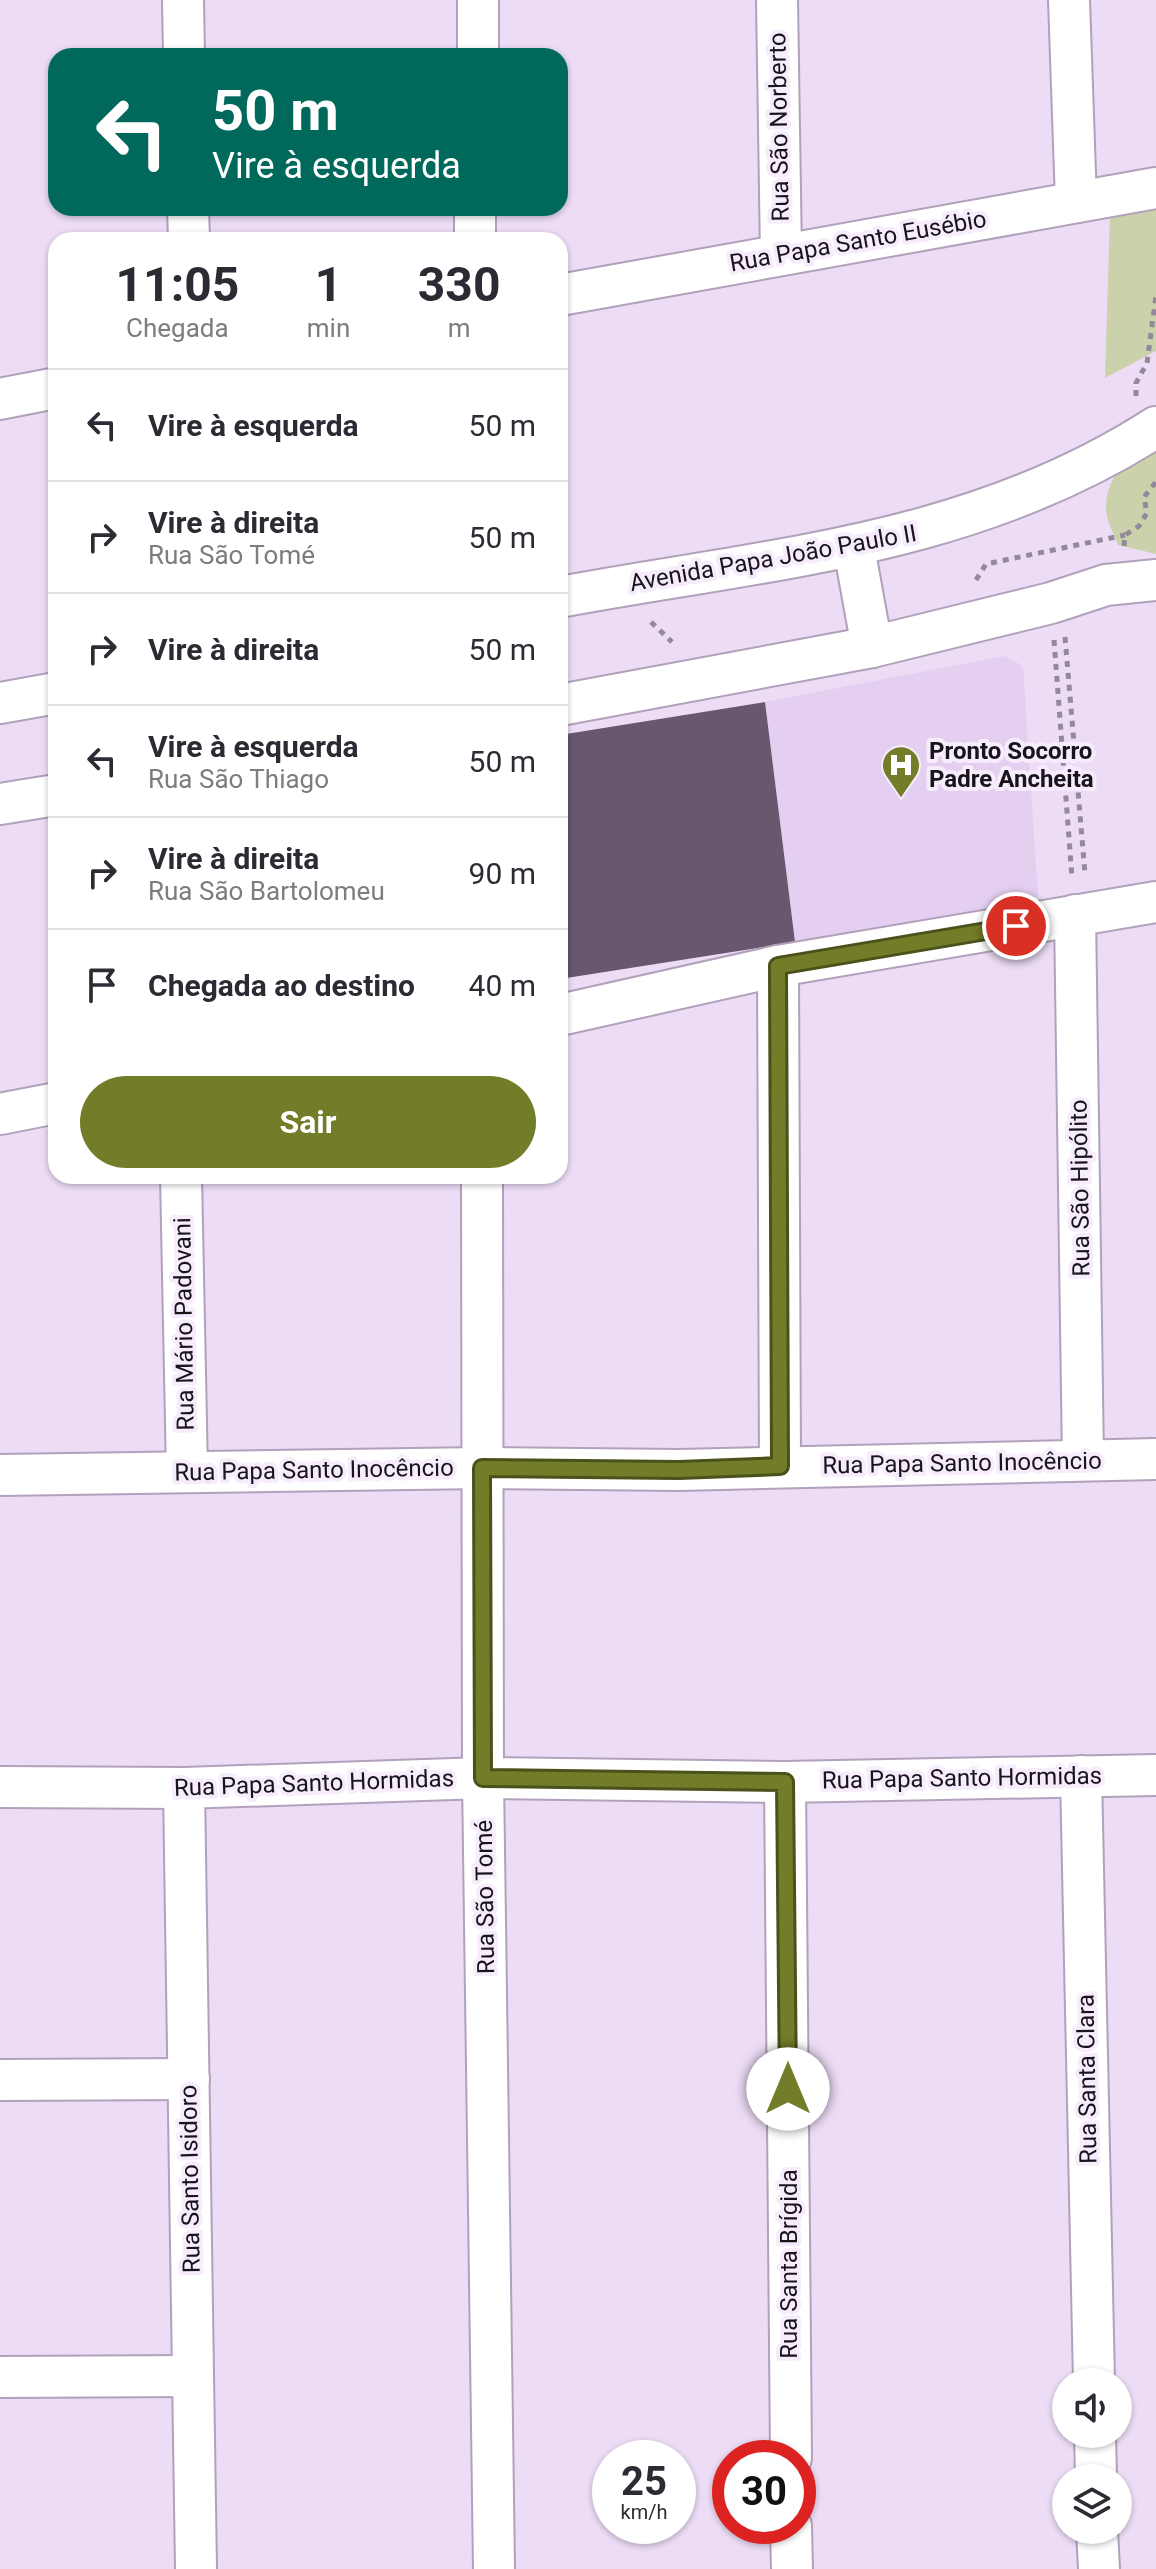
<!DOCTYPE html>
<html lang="pt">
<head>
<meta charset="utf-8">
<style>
  :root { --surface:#fff; --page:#f7f7f7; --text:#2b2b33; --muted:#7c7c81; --line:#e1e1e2; --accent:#737c28 }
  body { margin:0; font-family:Roboto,sans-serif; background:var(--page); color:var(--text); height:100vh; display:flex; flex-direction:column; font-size:30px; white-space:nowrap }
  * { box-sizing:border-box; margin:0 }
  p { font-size:26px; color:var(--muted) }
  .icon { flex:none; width:44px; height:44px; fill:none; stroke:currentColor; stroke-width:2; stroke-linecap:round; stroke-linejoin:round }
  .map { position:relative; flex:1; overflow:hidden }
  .side { position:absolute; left:48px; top:232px; width:520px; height:952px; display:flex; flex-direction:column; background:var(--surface); border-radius:24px; box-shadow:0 2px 6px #0004 }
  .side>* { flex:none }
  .banner { position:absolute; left:48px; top:48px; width:520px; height:168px; border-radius:24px; box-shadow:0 2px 6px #0004; background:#00695c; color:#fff; overflow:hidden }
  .fabs { position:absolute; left:1052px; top:2368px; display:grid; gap:16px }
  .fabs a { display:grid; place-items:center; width:80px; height:80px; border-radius:50%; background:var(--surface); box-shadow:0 2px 6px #0004; font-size:40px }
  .speed { position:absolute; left:592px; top:2440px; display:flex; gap:16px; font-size:40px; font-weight:700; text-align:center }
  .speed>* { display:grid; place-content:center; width:104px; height:104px; border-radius:50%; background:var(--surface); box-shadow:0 2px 6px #0004; line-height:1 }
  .speed small { font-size:20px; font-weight:400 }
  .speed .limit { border:12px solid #d22; background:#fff; color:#111 }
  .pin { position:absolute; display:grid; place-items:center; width:68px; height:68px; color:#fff; margin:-34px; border:4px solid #fff; border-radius:50%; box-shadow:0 2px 8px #0007 }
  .me { position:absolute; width:88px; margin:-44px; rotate:0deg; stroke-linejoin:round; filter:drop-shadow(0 0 6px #0008) }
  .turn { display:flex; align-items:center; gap:28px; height:168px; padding:0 32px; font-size:36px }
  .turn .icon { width:104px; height:104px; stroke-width:2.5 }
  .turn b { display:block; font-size:56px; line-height:68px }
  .eta { display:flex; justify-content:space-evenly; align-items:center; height:136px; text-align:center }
  .eta b { font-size:48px; font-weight:700; line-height:56px }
  .cta { display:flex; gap:16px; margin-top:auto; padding:16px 32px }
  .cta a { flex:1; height:92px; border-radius:48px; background:var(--accent); color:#fff; font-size:32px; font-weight:700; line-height:92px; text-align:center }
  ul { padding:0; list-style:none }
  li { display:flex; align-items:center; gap:24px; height:112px; padding:0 32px; border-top:2px solid var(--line) }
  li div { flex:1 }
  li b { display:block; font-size:30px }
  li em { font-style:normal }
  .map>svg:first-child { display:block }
</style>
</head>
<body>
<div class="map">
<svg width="1156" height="2569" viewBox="0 0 1156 2569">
  <rect width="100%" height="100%" fill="#ecdcf6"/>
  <path fill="#e4cff0" d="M 1004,656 L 1023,666 L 1038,896 L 1022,907 L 795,942 L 765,702 Z"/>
  <g fill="#cbd2ab">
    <path d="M 1156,205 L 1156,351 L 1105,378 L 1110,214 Z"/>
    <path d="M 1156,435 L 1156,554 L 1118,545 C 1114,535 1109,525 1107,516 C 1100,485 1130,448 1156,435 Z"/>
  </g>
  <path fill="#67586f" d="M 765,702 L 795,942 L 560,979 L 560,735 Z"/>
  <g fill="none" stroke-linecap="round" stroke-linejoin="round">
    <g stroke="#b1a1ba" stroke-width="44">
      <g id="minor">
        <path d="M 183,0 L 184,56"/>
        <path d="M 777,0 L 781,255"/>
        <path d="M 1069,0 L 1076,202"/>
        <path d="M 478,56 L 478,0"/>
        <path d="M 188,208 L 189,240"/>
        <path d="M 475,240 L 475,208"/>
        <path d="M 560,295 L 1156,188"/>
        <path d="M 0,399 L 56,388"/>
        <path d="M 854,548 L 872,647"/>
        <path d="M 560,597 C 770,558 971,546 1156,427"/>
        <path d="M 0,703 L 56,693"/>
        <path d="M 560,705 L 872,647 L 1051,603 L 1106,585 L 1156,580"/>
        <path d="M 0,804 L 56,795"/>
        <path d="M 1075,915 L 1083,1460"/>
        <path d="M 778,966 L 780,1466"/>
        <path d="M 560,1015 L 778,966 L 1156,902"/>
        <path d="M 0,1114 L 56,1103"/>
        <path d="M 181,1176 L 187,1472"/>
        <path d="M 482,1176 L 483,1778 L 494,2569"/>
        <path d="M 0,1475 L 482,1468 L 679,1470 L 1156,1459"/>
        <path d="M 1081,1776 L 1094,2382"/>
        <path d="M 785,1782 L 791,2458"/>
        <path d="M 0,1787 L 184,1788 L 483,1778 L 785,1782 L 1156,1775"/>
        <path d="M 184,1788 L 196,2569"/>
        <path d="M 0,2080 L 189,2079"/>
        <path d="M 0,2377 L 193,2376"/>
        <path d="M 1095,2434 L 1096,2478"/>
        <path d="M 791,2526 L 792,2569"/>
        <path d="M 1097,2530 L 1099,2569"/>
      </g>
    </g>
    <g stroke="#94889b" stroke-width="5" stroke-dasharray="6 6" stroke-linecap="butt">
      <path d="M 1136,396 L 1136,383 L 1147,363 L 1156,296"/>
      <path d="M 1124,546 L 1125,535 L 1139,526 L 1147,513 L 1144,497 L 1156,482"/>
      <path d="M 976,580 L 986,564 L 1125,535"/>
      <path d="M 651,622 L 672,642"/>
      <path d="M 1065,637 L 1085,874"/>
      <path d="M 1054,640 L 1072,878"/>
    </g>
    <use href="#minor" stroke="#fff" stroke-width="40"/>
  </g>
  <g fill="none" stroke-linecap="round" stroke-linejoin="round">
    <g stroke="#4b511a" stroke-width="20">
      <path id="route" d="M 788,2089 L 785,1782 L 483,1778 L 482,1468 L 679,1470 L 780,1466 L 778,966 L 1016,926"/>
    </g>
    <use href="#route" stroke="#737c28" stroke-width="14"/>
  </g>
  <defs>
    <g id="hospital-pin" transform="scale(2)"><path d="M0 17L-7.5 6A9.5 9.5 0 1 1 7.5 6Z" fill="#737c28" stroke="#f6ecfc"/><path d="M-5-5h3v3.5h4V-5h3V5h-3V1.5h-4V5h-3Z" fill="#fff"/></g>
  </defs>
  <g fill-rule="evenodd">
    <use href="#hospital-pin" x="901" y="765"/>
  </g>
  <g text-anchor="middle" stroke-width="8" stroke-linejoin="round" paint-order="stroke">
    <g font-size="24" fill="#19131c" stroke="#f6ecfc">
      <text transform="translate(779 127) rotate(-91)" y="8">Rua São Norberto</text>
      <text transform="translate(858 241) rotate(-10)" y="8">Rua Papa Santo Eusébio</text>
      <text transform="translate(773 558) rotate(-10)" y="8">Avenida Papa João Paulo II</text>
      <text transform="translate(1080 1188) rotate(-91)" y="8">Rua São Hipólito</text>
      <text transform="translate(184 1324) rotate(-91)" y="8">Rua Mário Padovani</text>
      <text transform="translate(962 1463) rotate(-1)" y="8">Rua Papa Santo Inocêncio</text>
      <text transform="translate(314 1470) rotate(-1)" y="8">Rua Papa Santo Inocêncio</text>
      <text transform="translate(962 1778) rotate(-1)" y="8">Rua Papa Santo Hormidas</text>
      <text transform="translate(314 1783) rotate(-2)" y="8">Rua Papa Santo Hormidas</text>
      <text transform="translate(485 1897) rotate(-91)" y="8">Rua São Tomé</text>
      <text transform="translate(1087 2079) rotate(-91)" y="8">Rua Santa Clara</text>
      <text transform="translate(190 2179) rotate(-91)" y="8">Rua Santo Isidoro</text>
      <text transform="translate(789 2264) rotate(-90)" y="8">Rua Santa Brígida</text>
    </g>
    <g font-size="24" font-weight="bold" fill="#19131c" stroke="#f6ecfc" text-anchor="start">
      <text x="929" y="759">Pronto Socorro<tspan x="929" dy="28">Padre Ancheita</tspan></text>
    </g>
  </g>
</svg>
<div class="fabs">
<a><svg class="icon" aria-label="sound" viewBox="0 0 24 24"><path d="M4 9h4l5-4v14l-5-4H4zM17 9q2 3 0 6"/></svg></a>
<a><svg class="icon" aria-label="layers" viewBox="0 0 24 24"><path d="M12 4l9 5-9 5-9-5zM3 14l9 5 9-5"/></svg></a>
</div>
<div class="speed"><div>25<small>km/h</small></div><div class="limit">30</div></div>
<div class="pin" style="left:1016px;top:926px;background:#d93025"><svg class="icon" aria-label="arrive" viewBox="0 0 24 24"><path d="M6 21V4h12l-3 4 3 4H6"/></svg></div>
<svg class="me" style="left:788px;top:2089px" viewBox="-20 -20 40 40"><circle r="19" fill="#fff"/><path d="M0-13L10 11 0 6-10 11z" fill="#737c28"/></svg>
<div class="banner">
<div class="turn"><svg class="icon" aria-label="left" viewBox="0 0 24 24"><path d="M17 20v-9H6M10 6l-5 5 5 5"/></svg><div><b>50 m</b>Vire à esquerda</div></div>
</div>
<section class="side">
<div class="eta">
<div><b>11:05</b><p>Chegada</p></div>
<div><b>1</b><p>min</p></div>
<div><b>330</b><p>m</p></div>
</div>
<ul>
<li><svg class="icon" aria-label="left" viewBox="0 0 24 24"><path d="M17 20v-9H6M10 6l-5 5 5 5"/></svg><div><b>Vire à esquerda</b></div><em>50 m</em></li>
<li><svg class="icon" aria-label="right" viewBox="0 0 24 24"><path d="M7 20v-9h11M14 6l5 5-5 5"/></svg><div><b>Vire à direita</b><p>Rua São Tomé</p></div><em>50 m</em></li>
<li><svg class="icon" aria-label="right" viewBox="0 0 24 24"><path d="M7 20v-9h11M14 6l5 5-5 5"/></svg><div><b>Vire à direita</b></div><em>50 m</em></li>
<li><svg class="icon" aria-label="left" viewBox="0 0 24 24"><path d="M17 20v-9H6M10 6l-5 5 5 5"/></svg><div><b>Vire à esquerda</b><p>Rua São Thiago</p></div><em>50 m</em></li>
<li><svg class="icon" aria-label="right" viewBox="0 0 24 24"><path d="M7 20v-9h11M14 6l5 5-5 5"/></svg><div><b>Vire à direita</b><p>Rua São Bartolomeu</p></div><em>90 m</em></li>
<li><svg class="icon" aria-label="arrive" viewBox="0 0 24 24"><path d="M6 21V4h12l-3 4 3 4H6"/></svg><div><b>Chegada ao destino</b></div><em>40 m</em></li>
</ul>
<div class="cta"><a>Sair</a></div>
</section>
</div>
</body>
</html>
